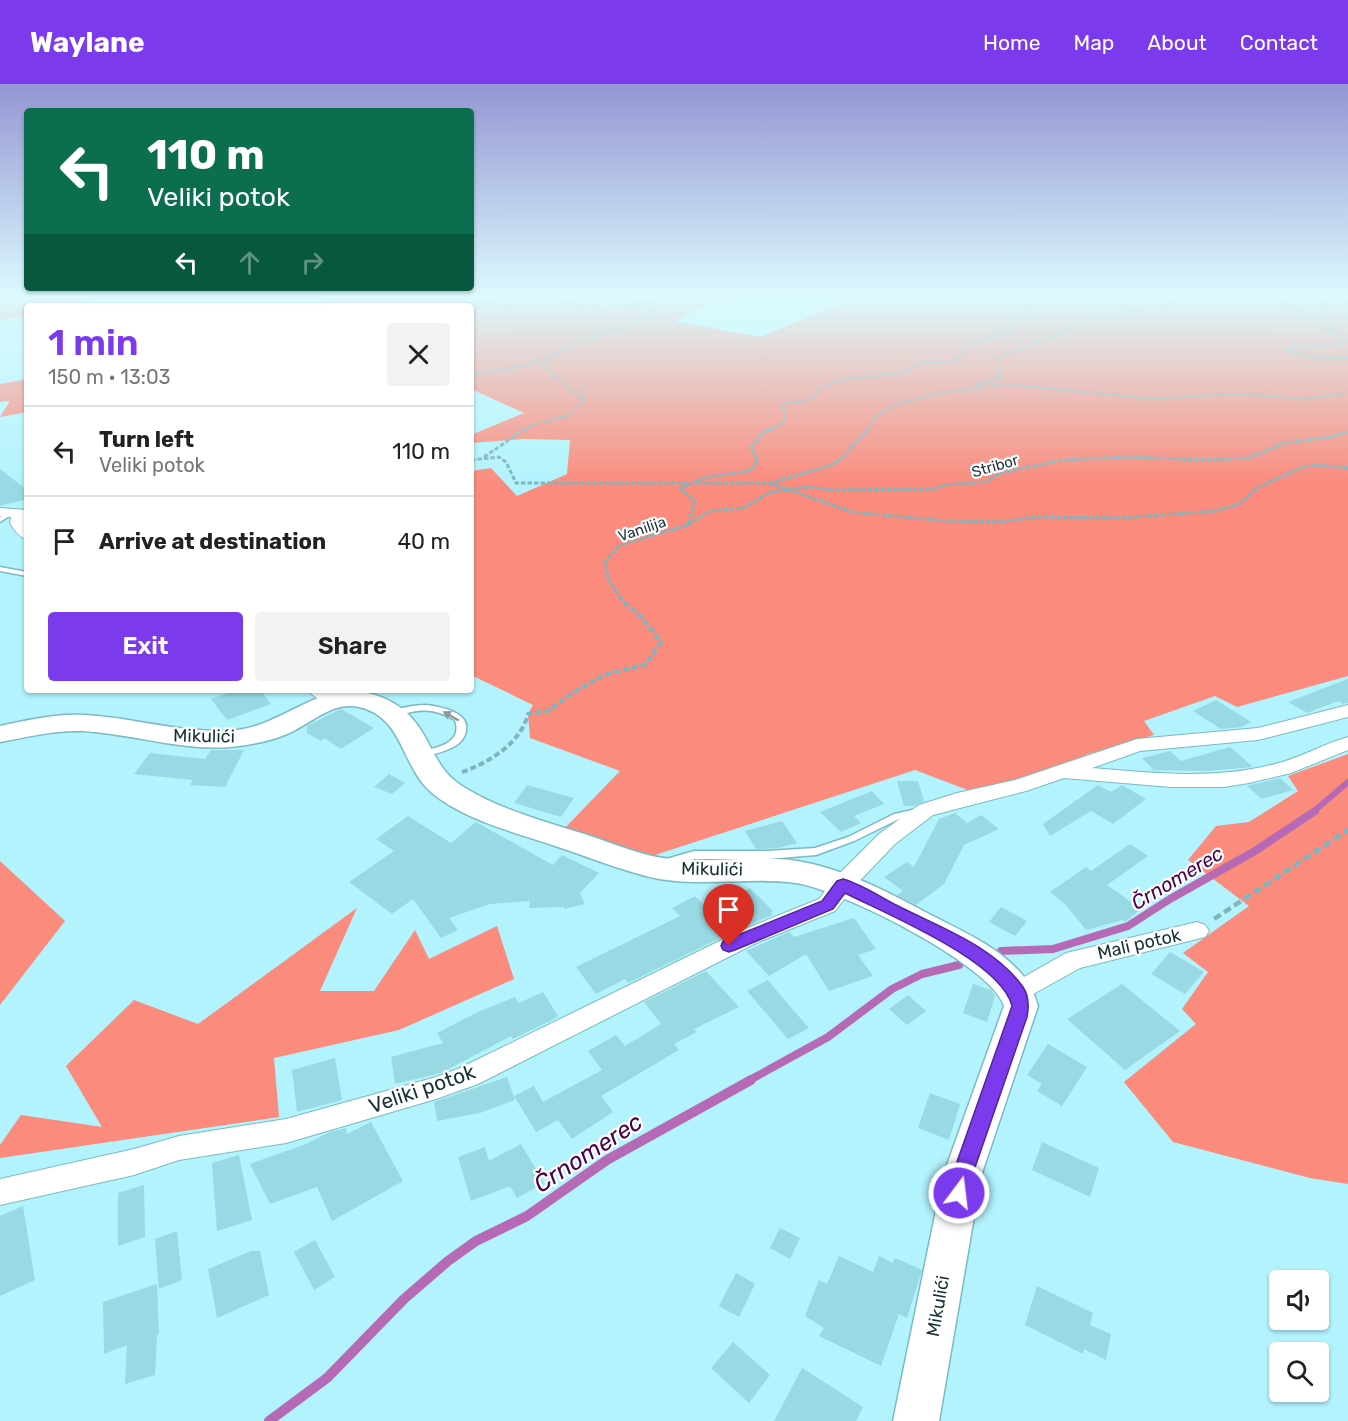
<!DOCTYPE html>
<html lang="en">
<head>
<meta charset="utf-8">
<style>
  :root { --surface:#fff; --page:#f2f2f2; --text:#222; --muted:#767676; --line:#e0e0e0; --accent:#7c3aed }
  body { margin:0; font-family:Rubik,sans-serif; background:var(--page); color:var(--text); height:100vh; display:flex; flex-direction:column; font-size:22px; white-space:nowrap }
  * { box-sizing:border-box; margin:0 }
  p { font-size:20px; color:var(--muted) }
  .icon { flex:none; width:33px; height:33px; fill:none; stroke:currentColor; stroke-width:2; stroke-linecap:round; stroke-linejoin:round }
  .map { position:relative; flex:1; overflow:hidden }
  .sheet { position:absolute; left:24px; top:219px; width:450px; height:390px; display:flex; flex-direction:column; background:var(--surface); border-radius:6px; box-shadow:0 2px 4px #0004 }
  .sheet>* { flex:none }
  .top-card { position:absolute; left:24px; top:24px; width:450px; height:183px; border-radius:6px; box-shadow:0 2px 4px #0004; background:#0b6e4f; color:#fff; overflow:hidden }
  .controls { position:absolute; left:1269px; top:1186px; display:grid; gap:12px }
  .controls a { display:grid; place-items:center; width:60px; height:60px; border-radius:6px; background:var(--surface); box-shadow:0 2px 4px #0004; font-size:30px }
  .pin { position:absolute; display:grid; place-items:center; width:51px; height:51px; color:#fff; margin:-62px -26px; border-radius:50% 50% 50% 0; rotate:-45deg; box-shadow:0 0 6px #0007 }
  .pin .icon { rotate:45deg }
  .me { position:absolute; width:66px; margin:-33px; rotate:15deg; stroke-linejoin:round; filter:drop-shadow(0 0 4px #0008) }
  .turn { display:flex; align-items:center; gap:21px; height:126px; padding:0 24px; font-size:27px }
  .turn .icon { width:78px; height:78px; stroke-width:2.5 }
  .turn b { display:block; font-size:42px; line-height:51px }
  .lanes { display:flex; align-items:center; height:57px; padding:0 24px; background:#0003; justify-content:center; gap:30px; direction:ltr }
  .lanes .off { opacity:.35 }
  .round { display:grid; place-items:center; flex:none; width:63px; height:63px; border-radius:6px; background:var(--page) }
  .overview { display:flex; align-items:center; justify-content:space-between; height:102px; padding:0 24px }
  h1 { font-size:36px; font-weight:600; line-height:45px; color:var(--accent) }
  .button { display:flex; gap:12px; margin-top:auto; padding:12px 24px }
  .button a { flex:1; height:69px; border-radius:6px; background:var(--accent); color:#fff; font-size:24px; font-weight:600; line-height:69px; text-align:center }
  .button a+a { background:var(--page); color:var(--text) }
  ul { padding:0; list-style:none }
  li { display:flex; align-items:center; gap:18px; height:90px; padding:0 24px; border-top:2px solid var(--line) }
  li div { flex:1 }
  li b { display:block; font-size:22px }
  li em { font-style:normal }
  header { display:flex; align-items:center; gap:36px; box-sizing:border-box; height:84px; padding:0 30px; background:var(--accent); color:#fff }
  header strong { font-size:28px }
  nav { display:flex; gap:33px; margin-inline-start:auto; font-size:21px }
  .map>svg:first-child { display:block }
</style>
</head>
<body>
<header>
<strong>Waylane</strong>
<nav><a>Home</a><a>Map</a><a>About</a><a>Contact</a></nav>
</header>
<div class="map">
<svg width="1348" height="1337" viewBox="0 0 1348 1337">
  <rect width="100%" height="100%" fill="#b2f3fd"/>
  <g fill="#fa8b7d">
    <path d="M 0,213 L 105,213 L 67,222 L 27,222 L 27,231 L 0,236 Z"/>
    <path d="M 315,213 L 726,213 L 674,237 L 760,253 L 856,213 L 1348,213 L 1348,592 L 1237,623 L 1215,612 L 1144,637 L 1154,651 L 1088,670 L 1026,694 L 973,708 L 915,686 L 652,772 L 562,747 L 620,687 L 530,654 L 528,630 L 533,621 L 471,591 L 471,387 L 491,384 L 517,412 L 567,390 L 570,356 L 523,355 L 471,359 L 471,351 L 524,329 L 471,305 L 471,222 L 330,222 Z"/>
    <path d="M 27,295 L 27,328 L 0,333 L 10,317 L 0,318 L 0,300 Z"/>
    <path d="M 1348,670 L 1348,1100 L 1310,1094 L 1173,1058 L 1124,998 L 1196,940 L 1182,925 L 1208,888 L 1183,869 L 1249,822 L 1188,776 L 1216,742 L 1249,738 L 1298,707 L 1288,692 Z"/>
    <path d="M 0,777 L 65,837 L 0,921 Z"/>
    <path d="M 357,824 L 320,907 L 374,907 L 415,846 L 429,875 L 497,842 L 514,895 L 399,946 L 274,974 L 279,1033 L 0,1074 L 0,1061 L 21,1031 L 102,1043 L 66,982 L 134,916 L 198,940 Z"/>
  </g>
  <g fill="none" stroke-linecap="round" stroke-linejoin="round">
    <path stroke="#b669b4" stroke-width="6" d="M 1313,728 L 1348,698"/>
    <g stroke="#b669b4" stroke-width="8">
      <path d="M 1001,867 L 1053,865 L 1128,842 L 1170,815 L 1255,767 L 1315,727"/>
      <path d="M 748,997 L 828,953 L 892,905 L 922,890 L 959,881"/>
    </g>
    <path stroke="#b669b4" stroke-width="10" d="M 269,1337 L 327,1294 L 404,1215 L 448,1177 L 476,1157 L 527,1132 L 607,1076 L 751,996"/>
  </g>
  <g fill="#99d9e3">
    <path d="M 0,385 L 27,406 L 27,415 L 0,422 Z"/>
    <path d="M 1348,595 L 1348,619 L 1343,620 L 1338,617 L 1307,629 L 1288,618 Z"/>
    <path d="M 237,606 L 260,606 L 271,620 L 227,636 L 211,615 Z"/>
    <path d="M 1216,616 L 1251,638 L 1241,643 L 1221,645 L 1193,627 Z"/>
    <path d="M 341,625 L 374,644 L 341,665 L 324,654 L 321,657 L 307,649 L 307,642 Z"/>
    <path d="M 1230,663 L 1253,683 L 1207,687 L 1148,686 L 1153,685 L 1142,674 L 1170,667 L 1181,677 Z"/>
    <path d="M 211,666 L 244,666 L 225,703 L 190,701 L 193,696 L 134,690 L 150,669 L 205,675 Z"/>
    <path d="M 389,690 L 405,699 L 392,710 L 374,703 Z"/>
    <path d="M 1280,694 L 1293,706 L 1262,715 L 1247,702 Z"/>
    <path d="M 897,697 L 918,697 L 924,717 L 914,722 L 904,722 Z"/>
    <path d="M 527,701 L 574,714 L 561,733 L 514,719 Z"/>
    <path d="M 1098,701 L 1111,708 L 1122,701 L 1146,715 L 1113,740 L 1091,727 L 1050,752 L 1043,740 Z"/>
    <path d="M 872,707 L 884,720 L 854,732 L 861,739 L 841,748 L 820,728 Z"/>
    <path d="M 955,729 L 967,739 L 981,731 L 999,745 L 964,761 L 944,800 L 916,821 L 897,811 L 903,807 L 884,793 L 907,778 L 914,783 L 939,735 Z"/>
    <path d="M 408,732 L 451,759 L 476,738 L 553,781 L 562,771 L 599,789 L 580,809 L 585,820 L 564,825 L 564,823 L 529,824 L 530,817 L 490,820 L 449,834 L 458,846 L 441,854 L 413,815 L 392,830 L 349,798 L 394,767 L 376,755 Z"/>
    <path d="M 782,737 L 797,759 L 778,764 L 756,765 L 745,747 Z"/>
    <path d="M 1130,760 L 1148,772 L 1107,801 L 1141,825 L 1125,838 L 1123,836 L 1086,846 L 1065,820 L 1050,808 L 1086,783 L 1091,787 Z"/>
    <path d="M 750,804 L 773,827 L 771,829 L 773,831 L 739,845 L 628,899 L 625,895 L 596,910 L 576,883 L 680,832 L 672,824 L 695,812 L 709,826 Z"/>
    <path d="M 1001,823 L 1027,837 L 1015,852 L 989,838 Z"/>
    <path d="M 854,834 L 876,865 L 858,871 L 873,892 L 829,907 L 806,870 L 769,892 L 746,867 L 789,848 L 794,853 Z"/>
    <path d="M 1170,868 L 1204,888 L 1185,910 L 1151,890 Z"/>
    <path d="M 706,887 L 739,923 L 694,945 L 697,948 L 674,960 L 679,966 L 601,1012 L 613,1028 L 572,1055 L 558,1036 L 536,1048 L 514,1012 L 534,1002 L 543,1018 L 602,986 L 588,967 L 616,951 L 625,962 L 661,940 L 644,918 Z"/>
    <path d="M 768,896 L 782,913 L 809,944 L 788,955 L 747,907 Z"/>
    <path d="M 973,900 L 991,906 L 995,912 L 987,938 L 963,929 Z"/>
    <path d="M 1122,900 L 1180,947 L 1125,986 L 1067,935 Z"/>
    <path d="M 543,908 L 558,932 L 552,936 L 513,955 L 511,952 L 441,989 L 395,1000 L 391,973 L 443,959 L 437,949 L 478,928 L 515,913 L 519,919 Z"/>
    <path d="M 908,911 L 926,927 L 907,941 L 889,925 Z"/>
    <path d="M 1048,960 L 1087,983 L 1062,1022 L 1037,1007 L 1042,1000 L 1027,991 Z"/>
    <path d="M 335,974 L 342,1016 L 297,1028 L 292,986 Z"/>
    <path d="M 507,993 L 515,1016 L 480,1029 L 437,1037 L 434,1018 Z"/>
    <path d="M 930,1009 L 960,1020 L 949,1056 L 918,1044 Z"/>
    <path d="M 371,1038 L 403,1097 L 332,1137 L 317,1103 L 270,1120 L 250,1080 L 306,1060 L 330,1048 L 346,1044 L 347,1050 Z"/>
    <path d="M 1042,1058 L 1099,1084 L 1090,1113 L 1032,1086 Z"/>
    <path d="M 521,1060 L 544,1099 L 517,1114 L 510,1102 L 471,1117 L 458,1073 L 485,1063 L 489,1077 Z"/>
    <path d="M 239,1071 L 252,1136 L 217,1147 L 212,1079 Z"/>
    <path d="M 144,1101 L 145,1153 L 118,1162 L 118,1109 Z"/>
    <path d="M 23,1122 L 35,1196 L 0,1212 L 0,1132 Z"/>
    <path d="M 780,1144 L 800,1154 L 790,1175 L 770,1164 Z"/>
    <path d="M 177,1147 L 182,1196 L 159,1205 L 155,1155 Z"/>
    <path d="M 315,1156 L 335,1193 L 314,1206 L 294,1168 Z"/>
    <path d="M 251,1167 L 260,1167 L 269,1211 L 217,1234 L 208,1185 Z"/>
    <path d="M 839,1172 L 873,1188 L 879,1172 L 893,1179 L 895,1174 L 922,1186 L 907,1234 L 899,1230 L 881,1282 L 819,1252 L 824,1244 L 805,1232 L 819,1196 L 827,1200 Z"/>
    <path d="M 736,1189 L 755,1200 L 739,1233 L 719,1222 Z"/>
    <path d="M 157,1200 L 159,1250 L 157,1251 L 155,1291 L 125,1300 L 127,1261 L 104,1270 L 103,1218 Z"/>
    <path d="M 1037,1202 L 1093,1229 L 1090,1241 L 1111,1250 L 1106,1276 L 1084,1265 L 1083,1270 L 1025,1241 Z"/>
    <path d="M 733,1258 L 770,1291 L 749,1319 L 711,1284 Z"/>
    <path d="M 802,1284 L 863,1323 L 856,1337 L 774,1337 Z"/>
  </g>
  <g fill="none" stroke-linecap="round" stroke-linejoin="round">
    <g stroke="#7bbac4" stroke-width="3">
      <g id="lane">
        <path d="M 9,428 L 12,430 L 11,431 L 0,438 L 0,433 Z"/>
        <path d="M 0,483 L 27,488 L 27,492 L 0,487 Z"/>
        <path d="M 427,621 C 441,623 470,628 466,647 C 465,654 460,659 455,662 C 445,668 433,670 423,673 L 420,672 L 418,670 L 420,668 C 437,663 463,660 455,636 C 432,623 418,625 394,633 L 390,630 C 400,623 414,621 427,621 Z"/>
        <path d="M 917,725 L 922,728 L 920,730 L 899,735 L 854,757 L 816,771 L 767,775 L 694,775 L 667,783 L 663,782 L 662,779 L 663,776 L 694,767 L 767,767 L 815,764 L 848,753 L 894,730 Z"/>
      </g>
    </g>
    <g stroke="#7bbac4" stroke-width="2">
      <g id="street">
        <path d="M 0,424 L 27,426 L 25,438 L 27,441 L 27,455 C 19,453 14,446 10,439 L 11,433 L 0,432 Z"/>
        <path d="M 306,606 L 328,606 L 341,616 L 339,620 L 325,620 Z"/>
        <path d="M 1348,621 L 1348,633 L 1258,656 L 1140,667 L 1092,684 C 1153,689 1215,696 1275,680 C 1300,674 1323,660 1348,653 L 1348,666 L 1291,689 L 1249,699 L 1224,703 L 1171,703 L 1064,694 L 1026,707 L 933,731 L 895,760 L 851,806 L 835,827 L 756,859 L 478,1000 L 436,1015 L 286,1059 L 179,1076 L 134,1091 L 0,1121 L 0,1095 L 134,1065 L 179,1052 L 286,1035 L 436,993 L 460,984 L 740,847 L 819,815 L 835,794 L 879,750 L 919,721 L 957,709 L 1015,696 L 1137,655 L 1258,644 Z"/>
        <path d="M 1197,838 L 1205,841 L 1209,847 L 1205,853 L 1080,884 L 1017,919 L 1008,916 L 1005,909 L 1008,902 L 1066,869 Z"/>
      </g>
    </g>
    <g stroke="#7bbac4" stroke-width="3">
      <path id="secondary" d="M 348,606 C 382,609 408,621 425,653 C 436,673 442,689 462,702 C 495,723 534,734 571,746 C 596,753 619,763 644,770 C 694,784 747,769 797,777 C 847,785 891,810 935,833 C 964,848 996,862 1019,887 C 1028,896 1034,909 1038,922 L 981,1092 L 939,1337 L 893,1337 L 943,1092 L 1004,922 C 992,881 839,805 796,799 C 746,792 695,805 646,792 C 615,784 586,772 555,762 C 515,748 466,737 432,709 C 401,683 404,633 359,623 C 332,617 311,640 287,650 C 273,656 255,660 239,662 C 186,669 135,650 83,647 C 55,646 27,653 0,658 L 0,642 C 28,636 57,629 86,631 C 137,634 186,651 237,646 C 277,641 307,611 348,606 Z"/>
    </g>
    <g stroke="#81b5bd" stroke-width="2" stroke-dasharray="4 1.5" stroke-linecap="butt">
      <path d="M 548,213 L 590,224 L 657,217 L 665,213"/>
      <path d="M 1273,213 L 1311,233 L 1330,247 L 1334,246 L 1337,239 L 1348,229"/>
      <path d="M 15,214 L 26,213"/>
      <path d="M 0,216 L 17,213"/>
      <path d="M 467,222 L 516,213"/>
      <path d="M 1311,233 L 1327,228 L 1326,221 L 1318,213"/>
      <path d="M 1332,247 L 1346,257 L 1337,261 L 1293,263 L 1287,266 L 1312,273 L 1348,275"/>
      <path d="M 471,291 L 529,281 L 595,252 L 635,240 L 653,226 L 657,217"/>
      <path d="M 975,301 L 1000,294 L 997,273 L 1050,254 L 1087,235 L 1161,223 L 1179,213"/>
      <path d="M 582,302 L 584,316"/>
      <path d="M 523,347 L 530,342 L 570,331 L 584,317 L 543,282 L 555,270"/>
      <path d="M 767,347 L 784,339 L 785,331 L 782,320 L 803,317 L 815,312 L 821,303 L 840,296 L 901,289 L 917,280 L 956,277 C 974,251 988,257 1013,247 L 1013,240 C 1025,234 1030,227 1031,213"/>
      <path d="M 867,347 L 876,332 L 900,319 L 942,309 L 1005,300 L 1153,315 L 1235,310 L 1306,315 L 1348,309"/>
    </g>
    <g stroke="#81b5bd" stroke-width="3" stroke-dasharray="4.5 2" stroke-linecap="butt">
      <path d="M 484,373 L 525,345"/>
      <path d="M 471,376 L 499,373 L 506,378 L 516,399 L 689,399"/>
      <path d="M 697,399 L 770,399 L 825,383 L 839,377 L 868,345"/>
      <path d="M 770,399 L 852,428 L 946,437 L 999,438 L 1036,433 L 1121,434 L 1215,427 L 1239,420 L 1257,404 L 1301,384 L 1315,381 L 1348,384"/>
      <path d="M 688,441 L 710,427 L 743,424 L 771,408 L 806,403 L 832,406 L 936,405 L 944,401 L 986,398 L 1000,389 L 1063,376 L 1129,373 L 1204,376 L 1248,374 L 1285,359 L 1330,353 L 1348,348"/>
      <path d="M 621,515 L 608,495 L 605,477 L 620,461 L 688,441 L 695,418 L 680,404 L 707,393 L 750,387 L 758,376 L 751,364 L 762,349 L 771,345"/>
    </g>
    <path stroke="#81b5bd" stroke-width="4" stroke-dasharray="6 3" stroke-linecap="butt" d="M 462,688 C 489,679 521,659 528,630 L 548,627 L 574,608 L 604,591 L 646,580 L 661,558 L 642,534 L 620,514"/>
    <path stroke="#81b5bd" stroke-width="4.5" stroke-dasharray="8 4" stroke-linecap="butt" d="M 1214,835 L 1348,746"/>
    <use href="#lane" fill="#fff" fill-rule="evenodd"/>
    <use href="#street" fill="#fff" fill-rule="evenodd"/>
    <use href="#secondary" fill="#fff" fill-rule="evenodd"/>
  </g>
  <defs><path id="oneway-solid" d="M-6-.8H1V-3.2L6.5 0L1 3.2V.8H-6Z" transform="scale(1.5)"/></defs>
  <use fill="#8c989a" href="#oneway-solid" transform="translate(451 632) rotate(-150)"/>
  <linearGradient id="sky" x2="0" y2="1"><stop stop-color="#9496d3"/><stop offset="0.53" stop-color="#dcfafe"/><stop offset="1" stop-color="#dcfafe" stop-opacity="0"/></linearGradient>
  <rect width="1348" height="400" fill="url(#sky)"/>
  <path fill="#7c3aed" stroke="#51269a" stroke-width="1.5" d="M 843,795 C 861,800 879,812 896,821 C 939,843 994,862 1023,903 C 1029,912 1029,923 1027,933 L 972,1092 L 966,1116 L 959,1118 L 952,1116 L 949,1109 L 952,1092 L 1012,922 C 1001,877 886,830 845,809 L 833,825 L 735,866 L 729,868 L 723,866 L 721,862 L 723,857 L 822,817 L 837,797 Z"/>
  <g text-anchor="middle" stroke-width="4.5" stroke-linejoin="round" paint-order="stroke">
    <g font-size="15" fill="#183236" stroke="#fff">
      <text transform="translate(995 382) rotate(-16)" y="5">Stribor</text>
      <text transform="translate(642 445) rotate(-19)" y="5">Vanilija</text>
    </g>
    <g font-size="18" fill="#183236" stroke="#fff">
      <text transform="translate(204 652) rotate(1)" y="6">Mikulići</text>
      <text transform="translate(712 785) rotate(1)" y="6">Mikulići</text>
      <text transform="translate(1139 860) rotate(-13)" y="6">Mali potok</text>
      <text transform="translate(938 1222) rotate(-80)" y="6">Mikulići</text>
    </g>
    <g font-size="20" font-style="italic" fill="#490049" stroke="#fff">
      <text transform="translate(1177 794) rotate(-31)" y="7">Črnomerec</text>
    </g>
    <g font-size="21" fill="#183236" stroke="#fff">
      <text transform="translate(422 1005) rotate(-19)" y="7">Veliki potok</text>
    </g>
    <g font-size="24" font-style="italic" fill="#490049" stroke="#fff">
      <text transform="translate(588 1069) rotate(-33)" y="8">Črnomerec</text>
    </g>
  </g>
</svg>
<div class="controls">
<a><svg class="icon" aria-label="sound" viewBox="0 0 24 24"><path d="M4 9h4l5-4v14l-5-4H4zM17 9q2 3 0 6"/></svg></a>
<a><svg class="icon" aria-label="search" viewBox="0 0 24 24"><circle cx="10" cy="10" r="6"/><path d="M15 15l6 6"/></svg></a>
</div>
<div class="pin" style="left:729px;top:862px;background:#d93025"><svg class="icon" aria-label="arrive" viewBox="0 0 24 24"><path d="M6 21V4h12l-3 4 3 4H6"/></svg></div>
<svg class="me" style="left:959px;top:1109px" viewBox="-20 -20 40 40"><circle r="17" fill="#7c3aed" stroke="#fff" stroke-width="3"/><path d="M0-11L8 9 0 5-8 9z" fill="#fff"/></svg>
<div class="top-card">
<div class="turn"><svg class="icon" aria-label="left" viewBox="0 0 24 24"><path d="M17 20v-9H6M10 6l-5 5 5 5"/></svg><div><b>110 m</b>Veliki potok</div></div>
<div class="lanes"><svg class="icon" aria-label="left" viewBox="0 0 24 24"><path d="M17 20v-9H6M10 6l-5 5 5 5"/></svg><svg class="icon off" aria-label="ahead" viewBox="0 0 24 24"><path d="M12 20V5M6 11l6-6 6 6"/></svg><svg class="icon off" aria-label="right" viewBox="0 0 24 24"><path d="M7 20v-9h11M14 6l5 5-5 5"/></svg></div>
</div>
<section class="sheet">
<div class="overview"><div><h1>1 min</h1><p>150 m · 13:03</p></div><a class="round"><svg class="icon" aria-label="close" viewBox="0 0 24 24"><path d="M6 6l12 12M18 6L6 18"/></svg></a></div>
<ul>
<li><svg class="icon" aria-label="left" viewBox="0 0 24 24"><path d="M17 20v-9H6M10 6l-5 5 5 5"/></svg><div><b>Turn left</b><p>Veliki potok</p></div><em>110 m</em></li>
<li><svg class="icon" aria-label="arrive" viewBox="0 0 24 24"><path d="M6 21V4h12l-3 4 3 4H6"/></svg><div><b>Arrive at destination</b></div><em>40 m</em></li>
</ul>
<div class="button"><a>Exit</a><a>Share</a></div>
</section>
</div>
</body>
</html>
